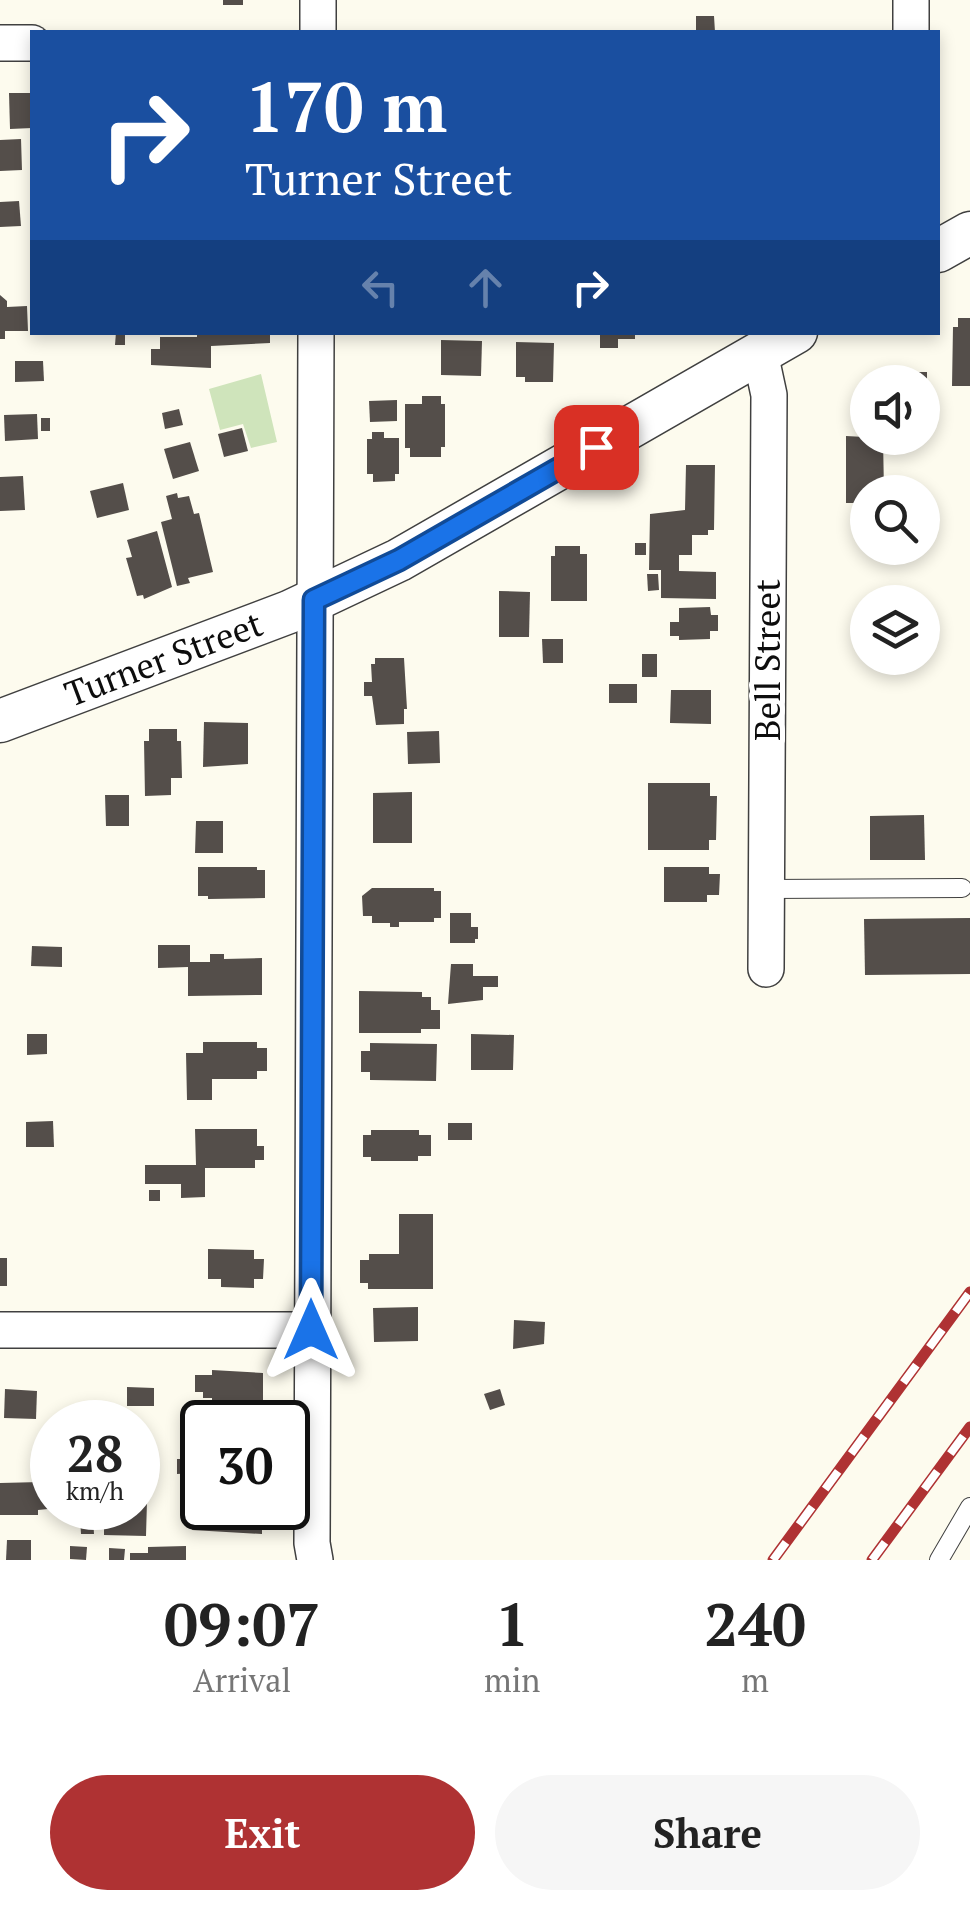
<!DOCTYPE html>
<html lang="en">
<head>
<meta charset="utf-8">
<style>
  :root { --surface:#fff; --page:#f6f6f6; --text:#222; --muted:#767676; --accent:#af3233 }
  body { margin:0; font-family:"PT Serif",serif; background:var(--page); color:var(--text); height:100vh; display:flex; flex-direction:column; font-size:38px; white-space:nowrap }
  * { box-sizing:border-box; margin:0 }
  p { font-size:32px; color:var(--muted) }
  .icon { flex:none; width:55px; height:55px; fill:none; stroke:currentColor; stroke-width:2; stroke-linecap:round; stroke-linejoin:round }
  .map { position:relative; height:1560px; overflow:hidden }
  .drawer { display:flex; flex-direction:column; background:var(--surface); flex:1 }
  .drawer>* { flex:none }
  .hud { position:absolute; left:30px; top:30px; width:910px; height:305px; border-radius:0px; box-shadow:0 5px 15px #0003; background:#1a4fa0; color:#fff; overflow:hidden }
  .buttons { position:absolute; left:850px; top:365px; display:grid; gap:20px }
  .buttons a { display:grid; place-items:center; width:90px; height:90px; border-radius:50%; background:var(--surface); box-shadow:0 5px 15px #0003; font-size:50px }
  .speed { position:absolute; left:30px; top:1400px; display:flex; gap:20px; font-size:50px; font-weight:700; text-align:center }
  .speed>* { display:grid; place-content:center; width:130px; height:130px; border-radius:50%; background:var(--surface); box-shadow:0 5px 15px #0003; line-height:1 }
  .speed small { font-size:25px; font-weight:400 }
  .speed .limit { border:5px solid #111; border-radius:15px; background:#fff; color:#111 }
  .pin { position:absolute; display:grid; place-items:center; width:85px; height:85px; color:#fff; margin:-42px; border-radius:20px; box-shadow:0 5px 15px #0006 }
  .me { position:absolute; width:110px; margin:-55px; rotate:0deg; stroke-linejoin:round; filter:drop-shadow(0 0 8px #0008) }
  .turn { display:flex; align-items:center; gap:35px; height:210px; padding:0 50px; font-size:45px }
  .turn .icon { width:130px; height:130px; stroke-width:2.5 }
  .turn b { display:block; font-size:70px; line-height:85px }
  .lanes { display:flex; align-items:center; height:95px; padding:0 50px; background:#0003; justify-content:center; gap:50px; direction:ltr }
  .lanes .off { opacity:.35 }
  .eta { display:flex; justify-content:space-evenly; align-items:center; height:170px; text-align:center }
  .eta b { font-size:60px; font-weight:600; line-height:70px }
  .button { display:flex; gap:20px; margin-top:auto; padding:20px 50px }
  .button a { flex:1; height:115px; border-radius:60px; background:var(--accent); color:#fff; font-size:40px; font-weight:600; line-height:115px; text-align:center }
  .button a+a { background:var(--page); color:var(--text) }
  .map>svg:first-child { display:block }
</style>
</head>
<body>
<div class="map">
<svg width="970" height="1560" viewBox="0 0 970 1560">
  <rect width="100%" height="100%" fill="#fdfbee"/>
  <path fill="#cfe4bb" d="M 261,374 L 277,442 L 251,448 L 243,424 L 220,430 L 209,389 Z"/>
  <g fill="#544e4a">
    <rect x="223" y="0" width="20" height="5"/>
    <path d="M 696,16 L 714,16 L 715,32 L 696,32 Z"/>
    <path d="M 9,93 L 32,93 L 32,128 L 10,129 Z"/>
    <path d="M 21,139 L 22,170 L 0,171 L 0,140 Z"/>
    <path d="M 19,201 L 21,226 L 0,227 L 0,202 Z"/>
    <path d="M 0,295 L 7,301 L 7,307 L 27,306 L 28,331 L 5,331 L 5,339 L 0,339 Z"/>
    <path d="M 958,318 L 970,318 L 970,386 L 952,386 L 953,327 L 958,327 Z"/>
    <path d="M 116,332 L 125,332 L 125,345 L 115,345 Z"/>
    <path d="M 197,332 L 270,332 L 270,343 L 211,346 L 211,368 L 151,365 L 151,349 L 160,349 L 160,337 L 197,337 Z"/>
    <path d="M 600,332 L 635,332 L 635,339 L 618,339 L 618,348 L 600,348 Z"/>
    <path d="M 441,340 L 482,341 L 481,376 L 441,375 Z"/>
    <path d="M 516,342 L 554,343 L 553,382 L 525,382 L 525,377 L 516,377 Z"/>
    <path d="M 15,361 L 43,361 L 44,381 L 15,382 Z"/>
    <path d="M 874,372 L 927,372 L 927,415 L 922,415 L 922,382 L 874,382 Z"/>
    <path d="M 422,396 L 441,396 L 441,404 L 445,404 L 445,447 L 441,447 L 441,457 L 410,457 L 410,448 L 405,448 L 405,404 L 422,404 Z"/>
    <path d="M 397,400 L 397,421 L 370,422 L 369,401 Z"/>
    <path d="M 179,409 L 183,425 L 165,429 L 162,413 Z"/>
    <path d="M 37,414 L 38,439 L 5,441 L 4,415 Z"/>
    <rect x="41" y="418" width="9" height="13"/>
    <path d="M 242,428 L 248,451 L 224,457 L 218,434 Z"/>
    <path d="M 372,432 L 384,432 L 384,438 L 399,438 L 399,474 L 395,474 L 395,481 L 373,482 L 373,474 L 367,474 L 367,439 L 372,439 Z"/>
    <path d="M 846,436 L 883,438 L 884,492 L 868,492 L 868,503 L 846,503 Z"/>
    <path d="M 190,442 L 199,471 L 173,479 L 164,449 Z"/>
    <path d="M 686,465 L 715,465 L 714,530 L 708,530 L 708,535 L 692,535 L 692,555 L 679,555 L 679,571 L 716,572 L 716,599 L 661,598 L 661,570 L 649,570 L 650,514 L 685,510 Z"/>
    <path d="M 23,476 L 25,510 L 0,511 L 0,477 Z"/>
    <path d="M 123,483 L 129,510 L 97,518 L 90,491 Z"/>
    <path d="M 177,493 L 178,498 L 189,496 L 194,514 L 199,513 L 213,572 L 188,578 L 190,583 L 177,586 L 161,522 L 172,519 L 166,496 Z"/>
    <path d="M 157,531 L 172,587 L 144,599 L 143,595 L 137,596 L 126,558 L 132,557 L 127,540 Z"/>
    <rect x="635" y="543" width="11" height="12"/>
    <path d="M 555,546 L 580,546 L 580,554 L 587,554 L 587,601 L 551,601 L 551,556 L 555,556 Z"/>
    <path d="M 647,574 L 658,574 L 659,590 L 648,591 Z"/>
    <path d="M 499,591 L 530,592 L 529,637 L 499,637 Z"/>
    <path d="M 922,606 L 933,606 L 932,625 L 922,625 Z"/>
    <path d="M 710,607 L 711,615 L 718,615 L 718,631 L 710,631 L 710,639 L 679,640 L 679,636 L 670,636 L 670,622 L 679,622 L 679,608 Z"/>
    <path d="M 542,639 L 563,639 L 563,663 L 543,663 Z"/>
    <rect x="642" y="654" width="15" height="23"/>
    <path d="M 375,658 L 404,658 L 407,709 L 404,709 L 404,724 L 376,725 L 372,696 L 364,696 L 364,682 L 372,682 L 371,664 L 375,664 Z"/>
    <rect x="609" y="684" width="28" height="19"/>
    <path d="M 671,690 L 711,690 L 711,724 L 670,723 Z"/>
    <path d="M 204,722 L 248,723 L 248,764 L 203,767 Z"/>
    <path d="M 149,729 L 177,729 L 177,741 L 181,741 L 182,778 L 171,778 L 171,795 L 145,796 L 144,741 L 149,741 Z"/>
    <path d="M 439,731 L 440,763 L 408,764 L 407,732 Z"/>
    <path d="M 648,783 L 710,783 L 710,796 L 717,796 L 716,840 L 709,840 L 709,850 L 648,850 Z"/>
    <path d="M 412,792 L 412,843 L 373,843 L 373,793 Z"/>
    <path d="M 105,795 L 129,795 L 129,826 L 106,826 Z"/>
    <path d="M 924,815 L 925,860 L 870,860 L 870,816 Z"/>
    <path d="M 196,821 L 223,821 L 223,853 L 195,853 Z"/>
    <path d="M 198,867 L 257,867 L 257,870 L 265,870 L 265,898 L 208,899 L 208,896 L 198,896 Z"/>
    <path d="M 664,867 L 709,867 L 709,874 L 720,874 L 719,895 L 707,895 L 707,902 L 664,902 Z"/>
    <path d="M 372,888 L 434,888 L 434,891 L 441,891 L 441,918 L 434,918 L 434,922 L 399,922 L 399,927 L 390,927 L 390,923 L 372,923 L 372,916 L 363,916 L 362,896 Z"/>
    <path d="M 450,913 L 471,913 L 471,927 L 478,927 L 478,939 L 475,939 L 475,943 L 450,943 Z"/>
    <path d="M 970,918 L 970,974 L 865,975 L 864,919 Z"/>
    <path d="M 158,945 L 190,945 L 190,962 L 210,962 L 210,954 L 224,954 L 224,959 L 262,958 L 262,995 L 188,996 L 188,967 L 158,968 Z"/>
    <path d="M 32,946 L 62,947 L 62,967 L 31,966 Z"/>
    <path d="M 451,964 L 473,964 L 473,976 L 498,976 L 498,987 L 483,987 L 483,1000 L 448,1004 Z"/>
    <path d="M 359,991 L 422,992 L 422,997 L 431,997 L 431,1010 L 440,1010 L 440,1029 L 421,1029 L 421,1033 L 359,1033 Z"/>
    <path d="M 27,1034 L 47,1034 L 47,1054 L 27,1055 Z"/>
    <path d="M 471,1034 L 514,1035 L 513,1070 L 471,1070 Z"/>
    <path d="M 203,1042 L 257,1042 L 257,1048 L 267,1048 L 267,1071 L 257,1071 L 257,1079 L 212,1079 L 212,1100 L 187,1100 L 186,1053 L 203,1053 Z"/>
    <path d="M 370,1043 L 437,1044 L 436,1081 L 370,1080 L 370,1072 L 361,1072 L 361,1051 L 370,1051 Z"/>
    <path d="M 53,1121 L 54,1147 L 26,1147 L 26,1122 Z"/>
    <rect x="448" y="1123" width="24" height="17"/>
    <path d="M 195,1129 L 257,1129 L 257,1146 L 264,1146 L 264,1160 L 255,1160 L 255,1168 L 205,1168 L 205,1197 L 181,1198 L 181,1184 L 145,1184 L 145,1165 L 196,1165 Z"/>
    <path d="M 371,1130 L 419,1130 L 419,1135 L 431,1135 L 431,1156 L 418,1156 L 418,1161 L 371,1161 L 371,1157 L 363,1157 L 363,1135 L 371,1135 Z"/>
    <rect x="149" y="1190" width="11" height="11"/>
    <path d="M 399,1214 L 433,1214 L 433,1289 L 368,1289 L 368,1283 L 360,1283 L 360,1260 L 369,1260 L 369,1254 L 399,1254 Z"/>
    <path d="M 208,1249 L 254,1250 L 254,1259 L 264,1259 L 263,1279 L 254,1279 L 254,1288 L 221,1287 L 221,1279 L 208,1279 Z"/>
    <rect x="0" y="1258" width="7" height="28"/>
    <path d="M 418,1307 L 418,1341 L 374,1342 L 373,1308 Z"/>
    <path d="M 514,1320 L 545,1322 L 544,1344 L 513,1349 Z"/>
    <path d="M 212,1370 L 263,1373 L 263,1401 L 212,1403 L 212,1398 L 203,1398 L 203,1392 L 195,1392 L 195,1375 L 212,1375 Z"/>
    <path d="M 127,1387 L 154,1388 L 154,1406 L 127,1406 Z"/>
    <path d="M 5,1389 L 37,1391 L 36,1419 L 4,1418 Z"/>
    <path d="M 500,1389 L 505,1405 L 490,1410 L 484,1394 Z"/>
    <path d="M 197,1413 L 254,1413 L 254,1416 L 267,1418 L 267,1422 L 202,1422 L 202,1449 L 191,1449 L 191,1426 L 196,1427 Z"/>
    <path d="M 177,1459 L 194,1459 L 194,1473 L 177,1474 Z"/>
    <path d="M 41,1482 L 41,1495 L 48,1495 L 48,1509 L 38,1510 L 38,1515 L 0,1515 L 0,1483 Z"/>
    <path d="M 138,1501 L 147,1501 L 146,1536 L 104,1535 L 104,1508 L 138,1508 Z"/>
    <path d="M 193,1506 L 262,1508 L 262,1534 L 192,1530 Z"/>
    <path d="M 80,1518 L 93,1518 L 94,1534 L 81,1534 Z"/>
    <path d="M 7,1540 L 31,1540 L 31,1560 L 6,1560 Z"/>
    <path d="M 70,1546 L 87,1547 L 86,1560 L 70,1559 Z"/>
    <path d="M 186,1546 L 186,1560 L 130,1560 L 130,1553 L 148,1553 L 148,1547 Z"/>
    <path d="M 109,1548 L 125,1549 L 124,1560 L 109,1560 Z"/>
  </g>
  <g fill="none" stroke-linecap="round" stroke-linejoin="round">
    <g stroke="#404040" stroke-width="20">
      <g id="service">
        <path d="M 767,889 L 962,888"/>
        <path d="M 939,1560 L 970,1507"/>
      </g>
    </g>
    <g stroke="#404040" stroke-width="38">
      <g id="minor">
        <path d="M 318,32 L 318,0"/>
        <path d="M 911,32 L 911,0"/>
        <path d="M 0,43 L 32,43"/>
        <path d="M 760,353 L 769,395 L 766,969"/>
        <path d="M 0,1330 L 311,1330"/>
        <path d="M 315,1560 L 312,1543 L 316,332"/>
      </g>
    </g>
    <g stroke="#404040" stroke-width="45">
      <g id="tertiary">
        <path d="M 938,251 L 970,233"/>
        <path id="s1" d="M 0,721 L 289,612 L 399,560 L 796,332"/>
      </g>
    </g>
    <use href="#service" stroke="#fff" stroke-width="18"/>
    <use href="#minor" stroke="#fff" stroke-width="35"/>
    <use href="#tertiary" stroke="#fff" stroke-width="42"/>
    <g stroke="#af3233" stroke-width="11">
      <g id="rail">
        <path d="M 773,1560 L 970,1292"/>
        <path d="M 872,1560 L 970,1427"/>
      </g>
    </g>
    <use href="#rail" stroke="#fff" stroke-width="8" stroke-dasharray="22" stroke-linecap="butt"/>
  </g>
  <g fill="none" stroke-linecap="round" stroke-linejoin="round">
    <g stroke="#114b97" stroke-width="25">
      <path id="route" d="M 311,1330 L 314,600 L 399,560 L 596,447"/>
    </g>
    <use href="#route" stroke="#1a73e8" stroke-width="18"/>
  </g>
  <g text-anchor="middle" stroke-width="10" stroke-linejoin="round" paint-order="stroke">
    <g font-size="35" fill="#0d0d0d" stroke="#fff">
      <text dy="12" stroke="none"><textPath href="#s1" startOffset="175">Turner Street</textPath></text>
      <text transform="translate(768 660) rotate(-90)" y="12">Bell Street</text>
    </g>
  </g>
</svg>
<div class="buttons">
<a><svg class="icon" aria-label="sound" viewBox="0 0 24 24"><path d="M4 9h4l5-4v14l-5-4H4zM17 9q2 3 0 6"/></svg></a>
<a><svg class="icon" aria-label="search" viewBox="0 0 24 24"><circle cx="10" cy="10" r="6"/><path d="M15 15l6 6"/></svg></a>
<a><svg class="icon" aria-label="layers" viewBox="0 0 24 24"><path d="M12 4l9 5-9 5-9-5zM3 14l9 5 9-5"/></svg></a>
</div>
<div class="speed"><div>28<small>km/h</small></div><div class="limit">30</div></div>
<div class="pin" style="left:596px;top:447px;background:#d93025"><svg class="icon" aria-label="arrive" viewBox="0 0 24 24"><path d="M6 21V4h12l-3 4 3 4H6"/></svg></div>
<svg class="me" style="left:311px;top:1330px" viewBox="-20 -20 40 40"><path d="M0-17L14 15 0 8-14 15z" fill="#1a73e8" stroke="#fff" stroke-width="4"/></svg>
<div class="hud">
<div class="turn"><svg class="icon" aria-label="right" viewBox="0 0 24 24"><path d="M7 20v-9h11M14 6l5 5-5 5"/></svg><div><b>170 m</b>Turner Street</div></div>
<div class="lanes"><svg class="icon off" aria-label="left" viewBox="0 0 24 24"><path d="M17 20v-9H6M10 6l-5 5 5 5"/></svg><svg class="icon off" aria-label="ahead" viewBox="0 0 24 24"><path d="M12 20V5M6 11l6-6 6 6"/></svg><svg class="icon" aria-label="right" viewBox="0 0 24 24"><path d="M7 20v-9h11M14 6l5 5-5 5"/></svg></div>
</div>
</div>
<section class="drawer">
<div class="eta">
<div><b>09:07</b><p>Arrival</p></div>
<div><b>1</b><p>min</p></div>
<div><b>240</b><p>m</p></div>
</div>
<div class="button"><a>Exit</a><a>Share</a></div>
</section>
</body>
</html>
